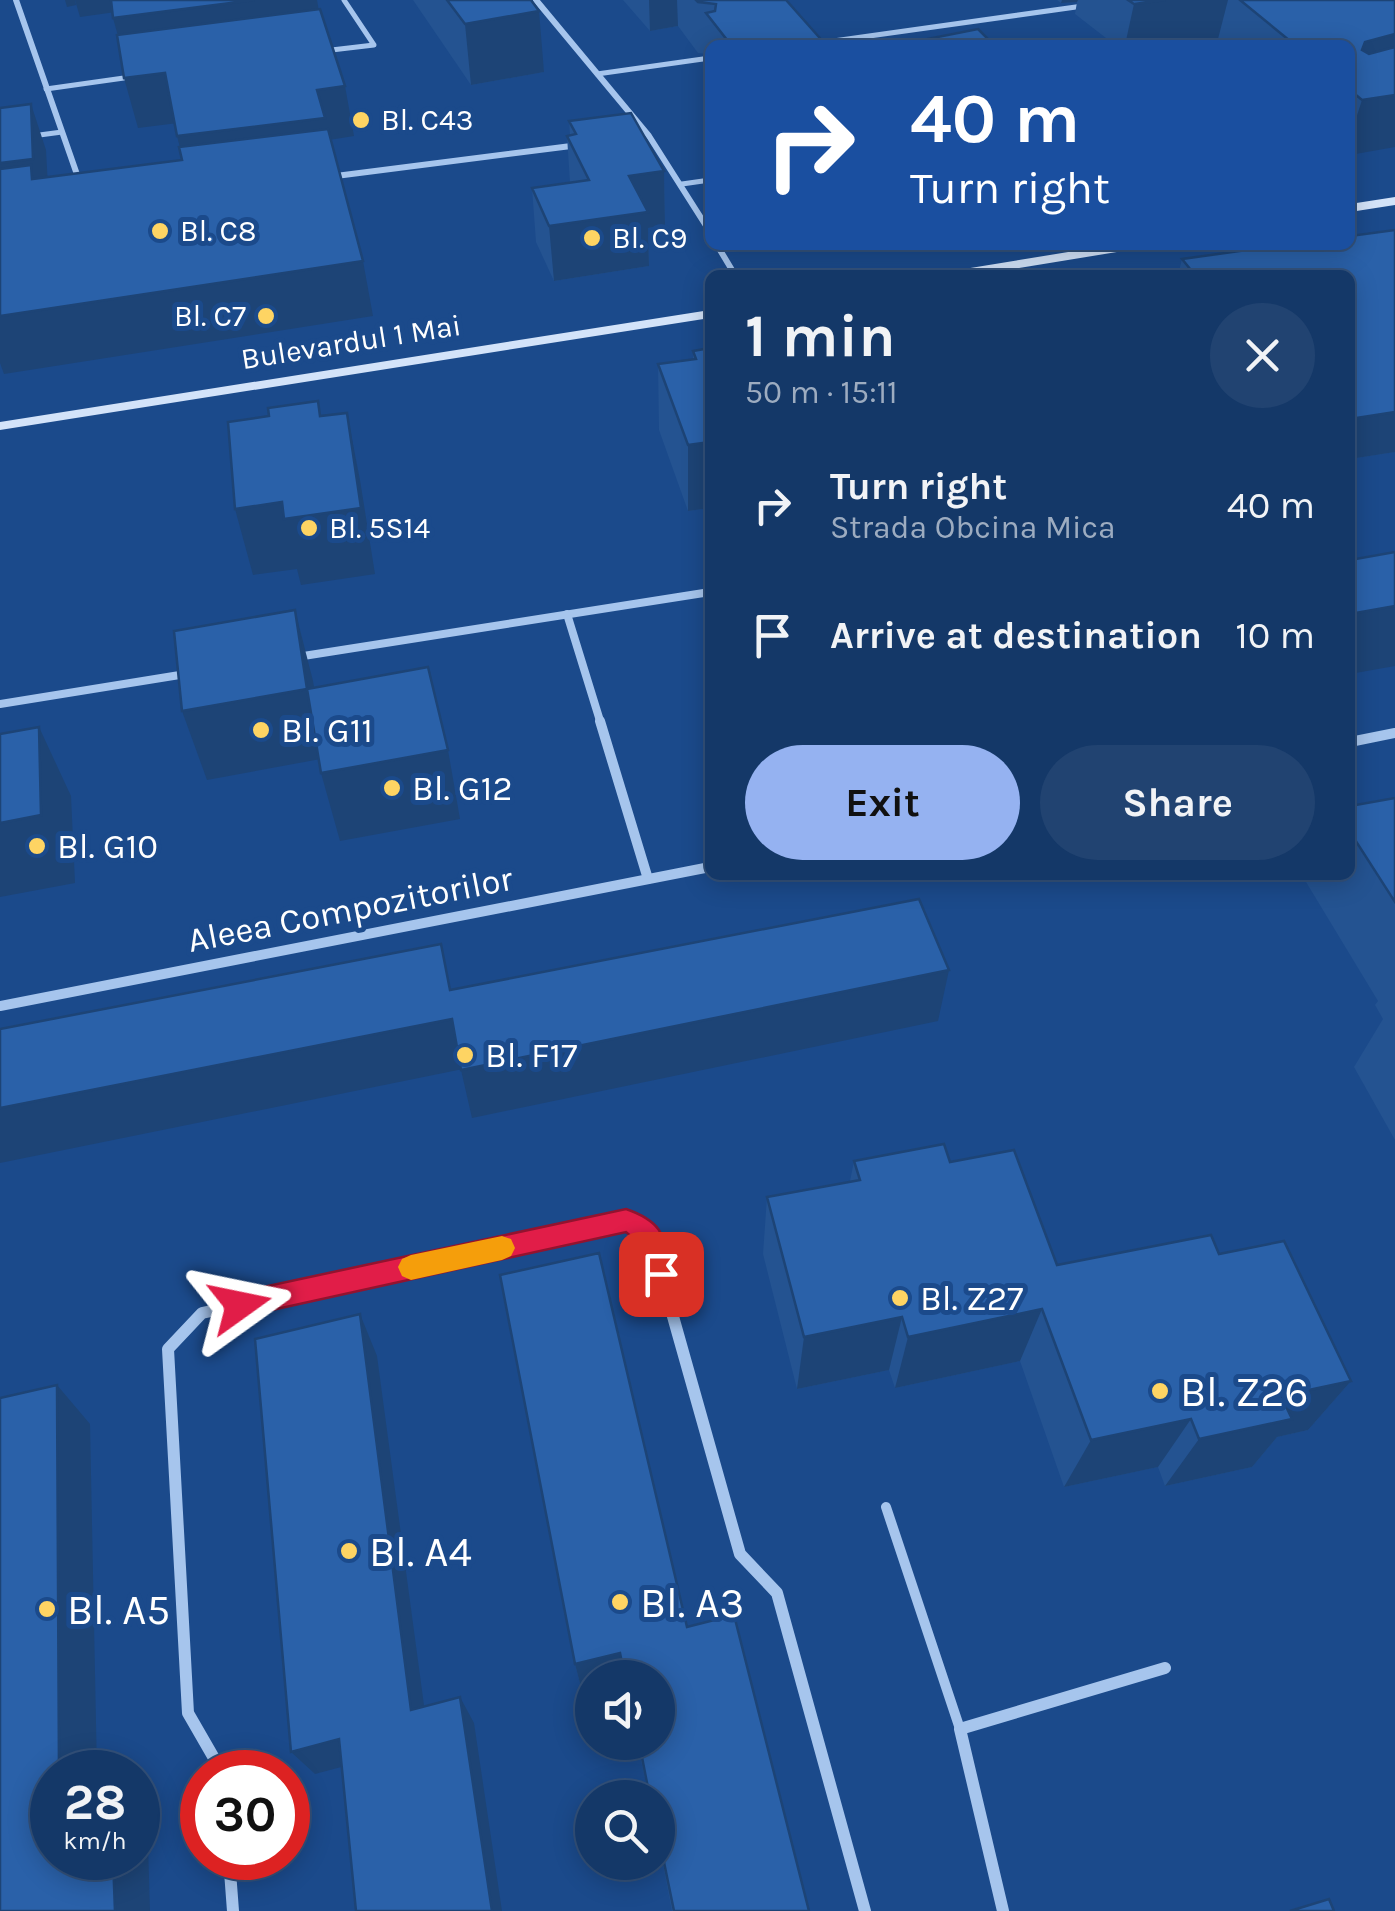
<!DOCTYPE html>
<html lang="en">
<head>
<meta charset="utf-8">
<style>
  :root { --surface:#143868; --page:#214371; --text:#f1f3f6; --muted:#9dacc0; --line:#33527c; --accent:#95b2f1 }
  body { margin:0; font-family:Karla,sans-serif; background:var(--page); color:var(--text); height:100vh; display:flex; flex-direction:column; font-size:38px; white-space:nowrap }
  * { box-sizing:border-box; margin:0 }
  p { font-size:32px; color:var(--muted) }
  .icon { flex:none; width:55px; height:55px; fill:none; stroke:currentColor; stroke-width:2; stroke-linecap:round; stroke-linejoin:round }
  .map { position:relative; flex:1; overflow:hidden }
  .side { position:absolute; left:705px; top:270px; width:650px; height:610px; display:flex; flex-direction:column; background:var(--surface); border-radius:15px; box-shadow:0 5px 25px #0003,0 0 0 2px var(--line) }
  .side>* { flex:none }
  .hud { position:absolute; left:705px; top:40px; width:650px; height:210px; border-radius:15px; box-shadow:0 5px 25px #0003,0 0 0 2px var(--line); background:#1a4fa0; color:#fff; overflow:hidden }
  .buttons { position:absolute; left:575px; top:1660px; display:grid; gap:20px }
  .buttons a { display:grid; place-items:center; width:100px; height:100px; border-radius:50%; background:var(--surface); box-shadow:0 5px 25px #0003,0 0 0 2px var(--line); font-size:50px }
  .speed { position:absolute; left:30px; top:1750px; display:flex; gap:20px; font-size:50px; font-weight:700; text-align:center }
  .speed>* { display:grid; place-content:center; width:130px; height:130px; border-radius:50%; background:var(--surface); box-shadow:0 5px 25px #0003,0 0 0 2px var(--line); line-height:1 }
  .speed small { font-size:25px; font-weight:400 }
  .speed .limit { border:15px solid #d22; background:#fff; color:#111 }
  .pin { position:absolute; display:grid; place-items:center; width:85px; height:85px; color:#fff; margin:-42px; border-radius:20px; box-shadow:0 5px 15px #0006 }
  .me { position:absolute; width:110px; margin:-55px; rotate:78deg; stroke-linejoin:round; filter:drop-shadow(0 0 8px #0008) }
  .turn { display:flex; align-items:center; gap:35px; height:210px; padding:0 40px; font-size:45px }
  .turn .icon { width:130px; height:130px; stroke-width:2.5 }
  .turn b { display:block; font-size:70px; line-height:85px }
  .round { display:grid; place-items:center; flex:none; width:105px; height:105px; border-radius:52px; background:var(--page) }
  .summary { display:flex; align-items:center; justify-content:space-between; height:170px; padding:0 40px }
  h1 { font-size:60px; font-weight:700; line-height:75px }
  .cta { display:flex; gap:20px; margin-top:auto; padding:20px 40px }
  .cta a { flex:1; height:115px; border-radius:60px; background:var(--accent); color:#111; font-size:40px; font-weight:700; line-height:115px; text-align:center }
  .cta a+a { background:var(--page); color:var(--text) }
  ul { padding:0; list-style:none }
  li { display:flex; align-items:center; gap:30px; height:130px; padding:0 40px }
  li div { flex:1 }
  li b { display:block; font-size:38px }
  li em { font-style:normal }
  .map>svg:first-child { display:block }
</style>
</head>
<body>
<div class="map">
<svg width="1395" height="1911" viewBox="0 0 1395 1911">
  <rect width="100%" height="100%" fill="#1b4a8b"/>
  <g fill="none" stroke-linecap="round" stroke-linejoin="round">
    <g stroke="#a6c5ed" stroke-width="5">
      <path d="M 805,45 L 1083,6"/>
      <path d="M 323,51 L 374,45 L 344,0"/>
      <path d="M 597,74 L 710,58"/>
      <path d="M 46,89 L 131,77"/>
      <path d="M 32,136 L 62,132"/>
      <path d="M 682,184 L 710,180"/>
    </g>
    <path stroke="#a6c5ed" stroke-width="10" d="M 886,1507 L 960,1729"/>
    <g stroke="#a6c5ed" stroke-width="6">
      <path d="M 16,0 L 80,183"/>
      <path d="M 536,0 L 649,136 L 710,232"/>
      <path d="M 328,177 L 579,145"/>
      <path d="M 717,245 L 735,275"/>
    </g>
    <g stroke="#a6c5ed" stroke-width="8">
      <path d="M 567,614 L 601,724"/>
      <path d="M 297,657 L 710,592"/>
      <path d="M 0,704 L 192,673"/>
    </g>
    <g stroke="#a6c5ed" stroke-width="10">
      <path d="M 600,721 L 648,879"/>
      <path d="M 1350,742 L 1395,733"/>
      <path d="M 0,1006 L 710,867"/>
      <path d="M 517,1245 L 626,1221 L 642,1227 L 653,1245"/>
    </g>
    <g stroke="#a6c5ed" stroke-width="12">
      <path d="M 652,1242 L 740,1554 L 777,1593 L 865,1911"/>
      <path d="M 222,1772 L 188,1713 L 168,1349 L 202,1313 L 529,1242"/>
      <path d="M 229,1858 L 233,1911"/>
      <path d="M 1003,1911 L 960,1729 L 1165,1668"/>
    </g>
    <g fill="#d3e3f9" fill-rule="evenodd">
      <path d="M 1395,197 L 1395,205 L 1350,212 L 1350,204 Z"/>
      <path d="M 1111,245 L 1142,245 L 1135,249 L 977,275 L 945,275 L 952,271 Z"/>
      <path d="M 710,310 L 710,318 L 0,430 L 0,422 Z"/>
    </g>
  </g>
  <g fill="#245391">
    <path d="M 413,0 L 531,0 L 544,72 L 471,85 Z"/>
    <path d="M 623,0 L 786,0 L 826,45 L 710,45 L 710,70 L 706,65 L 706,54 L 698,53 L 678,26 L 650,31 Z"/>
    <path d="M 1057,0 L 1395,0 L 1350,155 L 1350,45 L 1217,45 L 1218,39 L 1174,45 L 1115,45 L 1075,14 L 1077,2 L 1061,3 Z"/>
    <path d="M 569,121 L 664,171 L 665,225 L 648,228 L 649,266 L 554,281 L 536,242 L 532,188 L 570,183 L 567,136 L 570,135 Z"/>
    <path d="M 1395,230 L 1395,452 L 1350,459 L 1350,275 L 1178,275 L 1182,259 L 1283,245 L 1350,245 L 1350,236 Z"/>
    <path d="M 710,348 L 710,508 L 688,511 L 659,430 L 658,364 L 693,360 L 693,351 Z"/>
    <path d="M 1395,798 L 1395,1140 L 1354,1067 L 1383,1019 L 1375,1005 L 1378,1001 L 1303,877 L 1304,875 L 1350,875 L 1350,806 Z"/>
    <path d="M 854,1161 L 950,1162 L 1057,1265 L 1219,1254 L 1351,1381 L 1308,1430 L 1277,1437 L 1252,1467 L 1165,1486 L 1158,1467 L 1064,1487 L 1020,1361 L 895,1388 L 889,1370 L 797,1389 L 763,1254 L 767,1197 L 850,1181 Z"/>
    <path d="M 687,1627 L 809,1911 L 672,1911 L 658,1839 L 658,1798 L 649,1798 L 637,1742 L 658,1742 L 658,1678 L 592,1678 L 592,1688 L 582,1691 L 575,1664 Z"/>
  </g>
  <g fill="#1d4476">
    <path d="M 65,0 L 75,0 L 76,5 L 67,7 Z"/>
    <path d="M 75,0 L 127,0 L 130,10 L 80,17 Z"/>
    <path d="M 254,0 L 317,0 L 325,45 L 128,72 L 113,18 Z"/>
    <path d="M 649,0 L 677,0 L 678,26 L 650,31 Z"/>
    <path d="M 1062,0 L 1078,0 L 1077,2 L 1061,3 Z"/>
    <path d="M 1165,0 L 1228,0 L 1218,39 L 1174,45 L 1125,45 L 1134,4 Z"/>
    <path d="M 539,11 L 544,72 L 471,85 L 465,24 Z"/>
    <path d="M 1395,34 L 1395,76 L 1350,90 L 1365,42 Z"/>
    <path d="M 165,73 L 178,123 L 138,128 L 124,78 Z"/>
    <path d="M 345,86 L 354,136 L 329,140 L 190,187 L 177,136 L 317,90 Z"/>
    <path d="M 1395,95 L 1395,147 L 1350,155 L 1350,137 L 1362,100 Z"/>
    <path d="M 31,104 L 46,150 L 49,205 L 0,201 L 0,163 Z"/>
    <path d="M 664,171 L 665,225 L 648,228 L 649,266 L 554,281 L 549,226 L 629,176 Z"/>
    <path d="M 363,261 L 373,316 L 4,374 L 0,363 L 0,316 Z"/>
    <path d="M 1395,412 L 1395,452 L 1350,459 L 1350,419 Z"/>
    <path d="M 347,413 L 360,480 L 375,574 L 301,585 L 297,569 L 253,575 L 235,509 Z"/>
    <path d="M 710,442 L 710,508 L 688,511 L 688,445 Z"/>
    <path d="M 1395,606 L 1395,666 L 1350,674 L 1350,614 Z"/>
    <path d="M 295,610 L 313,681 L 326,758 L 207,780 L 182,711 Z"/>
    <path d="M 39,727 L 71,796 L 75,883 L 0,897 L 0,823 Z"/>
    <path d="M 448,750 L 460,819 L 340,841 L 321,773 Z"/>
    <path d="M 949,970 L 938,1021 L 472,1118 L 461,1070 Z"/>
    <path d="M 452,1019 L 463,1069 L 0,1163 L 0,1108 Z"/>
    <path d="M 1042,1309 L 1020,1361 L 895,1388 L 908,1337 Z"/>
    <path d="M 360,1314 L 377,1356 L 428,1735 L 411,1710 Z"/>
    <path d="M 902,1317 L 889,1370 L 797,1389 L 804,1337 Z"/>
    <path d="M 1351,1381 L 1308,1430 L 1277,1437 L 1252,1467 L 1165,1486 L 1199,1439 L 1281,1396 Z"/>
    <path d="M 57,1385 L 90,1424 L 97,1772 L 59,1772 Z"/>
    <path d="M 1191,1419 L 1158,1467 L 1064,1487 L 1091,1440 Z"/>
    <path d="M 620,1653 L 624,1678 L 592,1678 L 592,1688 L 582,1691 L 575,1664 Z"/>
    <path d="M 460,1697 L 474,1723 L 502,1911 L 492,1911 Z"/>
    <path d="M 339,1739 L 360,1762 L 315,1774 L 291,1752 Z"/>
    <path d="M 138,1807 L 147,1812 L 150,1911 L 115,1911 L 113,1858 L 138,1858 Z"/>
  </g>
  <g fill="#2a61a9" stroke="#1d4476" stroke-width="2.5">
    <path d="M 111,0 L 254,0 L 113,18 Z"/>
    <path d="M 447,0 L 531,0 L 539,11 L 465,24 Z"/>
    <path d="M 696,0 L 786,0 L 826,45 L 731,45 L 706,13 L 715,11 L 716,4 L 698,2 Z"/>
    <path d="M 1128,0 L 1165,0 L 1134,4 Z"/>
    <path d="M 1240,0 L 1395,0 L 1395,34 L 1365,42 L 1362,50 L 1369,54 L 1395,47 L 1395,95 L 1362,100 L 1350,90 L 1350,45 L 1295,45 Z"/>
    <path d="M 320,9 L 345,86 L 317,90 L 325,118 L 177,136 L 165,73 L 124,78 L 117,35 Z"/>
    <path d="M 978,29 L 994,45 L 897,45 Z"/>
    <path d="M 31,104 L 33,159 L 0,163 L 0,108 Z"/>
    <path d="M 631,113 L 664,171 L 629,176 L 648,212 L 549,226 L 532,188 L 589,180 L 567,136 L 576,134 L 569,121 Z"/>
    <path d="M 328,129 L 363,261 L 0,316 L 0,169 L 31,165 L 32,179 L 182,160 L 179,147 Z"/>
    <path d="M 1395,230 L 1395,412 L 1350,419 L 1350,275 L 1195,275 L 1182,259 L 1283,245 L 1350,245 L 1350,236 Z"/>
    <path d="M 710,348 L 710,442 L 688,445 L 658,364 L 696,359 L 693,351 Z"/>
    <path d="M 318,401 L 320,416 L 347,413 L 361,508 L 284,519 L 282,502 L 235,509 L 228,422 L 269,416 L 268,408 Z"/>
    <path d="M 1395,552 L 1395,606 L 1350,614 L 1350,560 Z"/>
    <path d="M 295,610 L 307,689 L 182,711 L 174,631 Z"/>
    <path d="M 428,667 L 448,750 L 321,773 L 307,689 Z"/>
    <path d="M 39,727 L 41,815 L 0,823 L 0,734 Z"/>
    <path d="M 1395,798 L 1395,902 L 1350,832 L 1350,806 Z"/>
    <path d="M 919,899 L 949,970 L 461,1070 L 452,1019 L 0,1108 L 0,1029 L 441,944 L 450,990 Z"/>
    <path d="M 944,1144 L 950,1162 L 1014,1150 L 1057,1265 L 1211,1235 L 1219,1254 L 1284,1241 L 1351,1381 L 1281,1396 L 1292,1419 L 1199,1439 L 1191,1419 L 1091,1440 L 1042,1309 L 908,1337 L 902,1317 L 804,1337 L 767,1197 L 860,1180 L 854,1161 Z"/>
    <path d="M 599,1253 L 687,1627 L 734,1615 L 809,1911 L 674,1911 L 658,1833 L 658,1798 L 650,1798 L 639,1742 L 658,1742 L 658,1678 L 625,1678 L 620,1653 L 575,1664 L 500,1275 Z"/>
    <path d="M 360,1314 L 411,1710 L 460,1697 L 492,1911 L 356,1911 L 339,1739 L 291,1752 L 255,1339 Z"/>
    <path d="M 57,1385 L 59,1772 L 52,1772 L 52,1858 L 113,1858 L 115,1911 L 0,1911 L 0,1398 Z"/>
    <path d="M 1329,1899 L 1334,1911 L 1290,1911 Z"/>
  </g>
  <path fill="#e11d48" stroke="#92132f" stroke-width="2.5" d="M 626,1209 C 664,1222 664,1237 674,1274 L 671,1283 L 661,1286 L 652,1283 L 640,1244 L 626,1232 L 240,1317 L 231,1314 L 227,1305 L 231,1296 L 240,1292 Z"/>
  <path fill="#f59e0b" d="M 502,1236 L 511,1239 L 515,1248 L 511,1256 L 502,1260 L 411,1280 L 402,1276 L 398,1267 L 402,1259 L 411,1255 Z"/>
  <g fill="#fed463" stroke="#1b4a8b" stroke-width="4">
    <circle cx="361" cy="120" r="10"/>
    <circle cx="160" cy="231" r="10"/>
    <circle cx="592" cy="238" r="10"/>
    <circle cx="266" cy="316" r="10"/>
    <circle cx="309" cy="528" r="10"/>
    <circle cx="261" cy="730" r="10"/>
    <circle cx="392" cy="788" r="10"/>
    <circle cx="37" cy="846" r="10"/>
    <circle cx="465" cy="1055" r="10"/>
    <circle cx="900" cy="1298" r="10"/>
    <circle cx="1160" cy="1391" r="10"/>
    <circle cx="349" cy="1551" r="10"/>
    <circle cx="620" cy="1602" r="10"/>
    <circle cx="47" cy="1609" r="10"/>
  </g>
  <g text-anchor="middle" stroke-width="10" stroke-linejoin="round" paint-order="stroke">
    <g font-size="30" fill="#fff" stroke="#1b4a8b" text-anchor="start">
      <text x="381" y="130">Bl. C43</text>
      <text x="180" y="241">Bl. C8</text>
      <text x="612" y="248">Bl. C9</text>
      <text x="246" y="326" text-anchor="end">Bl. C7</text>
      <text x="329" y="538">Bl. 5S14</text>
    </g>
    <g font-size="30" fill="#fff" stroke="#1b4a8b">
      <text transform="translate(351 342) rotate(-9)" y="10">Bulevardul 1 Mai</text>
    </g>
    <g font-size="35" fill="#fff" stroke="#1b4a8b" text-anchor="start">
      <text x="281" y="742">Bl. G11</text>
      <text x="412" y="800">Bl. G12</text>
      <text x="57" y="858">Bl. G10</text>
      <text x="485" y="1067">Bl. F17</text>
      <text x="920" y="1310">Bl. Z27</text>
    </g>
    <g font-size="35" fill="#fff" stroke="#1b4a8b">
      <text transform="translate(350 909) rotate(-11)" y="12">Aleea Compozitorilor</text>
    </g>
    <g font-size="42" fill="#fff" stroke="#1b4a8b" text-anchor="start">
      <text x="1180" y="1406">Bl. Z26</text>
      <text x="369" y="1566">Bl. A4</text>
      <text x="640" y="1617">Bl. A3</text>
      <text x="67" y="1624">Bl. A5</text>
    </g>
  </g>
</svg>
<div class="buttons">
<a><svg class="icon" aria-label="sound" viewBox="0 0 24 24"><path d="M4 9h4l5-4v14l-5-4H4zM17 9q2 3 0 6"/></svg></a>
<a><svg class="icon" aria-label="search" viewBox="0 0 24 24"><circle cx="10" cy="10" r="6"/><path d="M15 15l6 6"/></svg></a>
</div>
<div class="speed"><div>28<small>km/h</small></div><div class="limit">30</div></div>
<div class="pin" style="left:661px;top:1274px;background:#d93025"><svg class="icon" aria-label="arrive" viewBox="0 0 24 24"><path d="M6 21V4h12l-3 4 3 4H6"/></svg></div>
<svg class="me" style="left:240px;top:1305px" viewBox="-20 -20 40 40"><path d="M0-17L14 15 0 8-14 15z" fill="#e11d48" stroke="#fff" stroke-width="4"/></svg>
<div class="hud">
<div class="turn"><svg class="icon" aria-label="right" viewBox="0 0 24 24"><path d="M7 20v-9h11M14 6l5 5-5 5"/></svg><div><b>40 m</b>Turn right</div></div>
</div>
<section class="side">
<div class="summary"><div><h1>1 min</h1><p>50 m · 15:11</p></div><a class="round"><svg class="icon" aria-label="close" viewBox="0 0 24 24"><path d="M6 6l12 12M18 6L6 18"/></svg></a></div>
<ul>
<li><svg class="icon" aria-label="right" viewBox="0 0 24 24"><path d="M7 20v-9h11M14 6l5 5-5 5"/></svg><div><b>Turn right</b><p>Strada Obcina Mica</p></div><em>40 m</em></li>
<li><svg class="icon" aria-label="arrive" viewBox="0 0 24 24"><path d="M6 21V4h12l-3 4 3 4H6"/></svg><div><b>Arrive at destination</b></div><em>10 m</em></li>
</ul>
<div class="cta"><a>Exit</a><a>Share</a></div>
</section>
</div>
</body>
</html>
